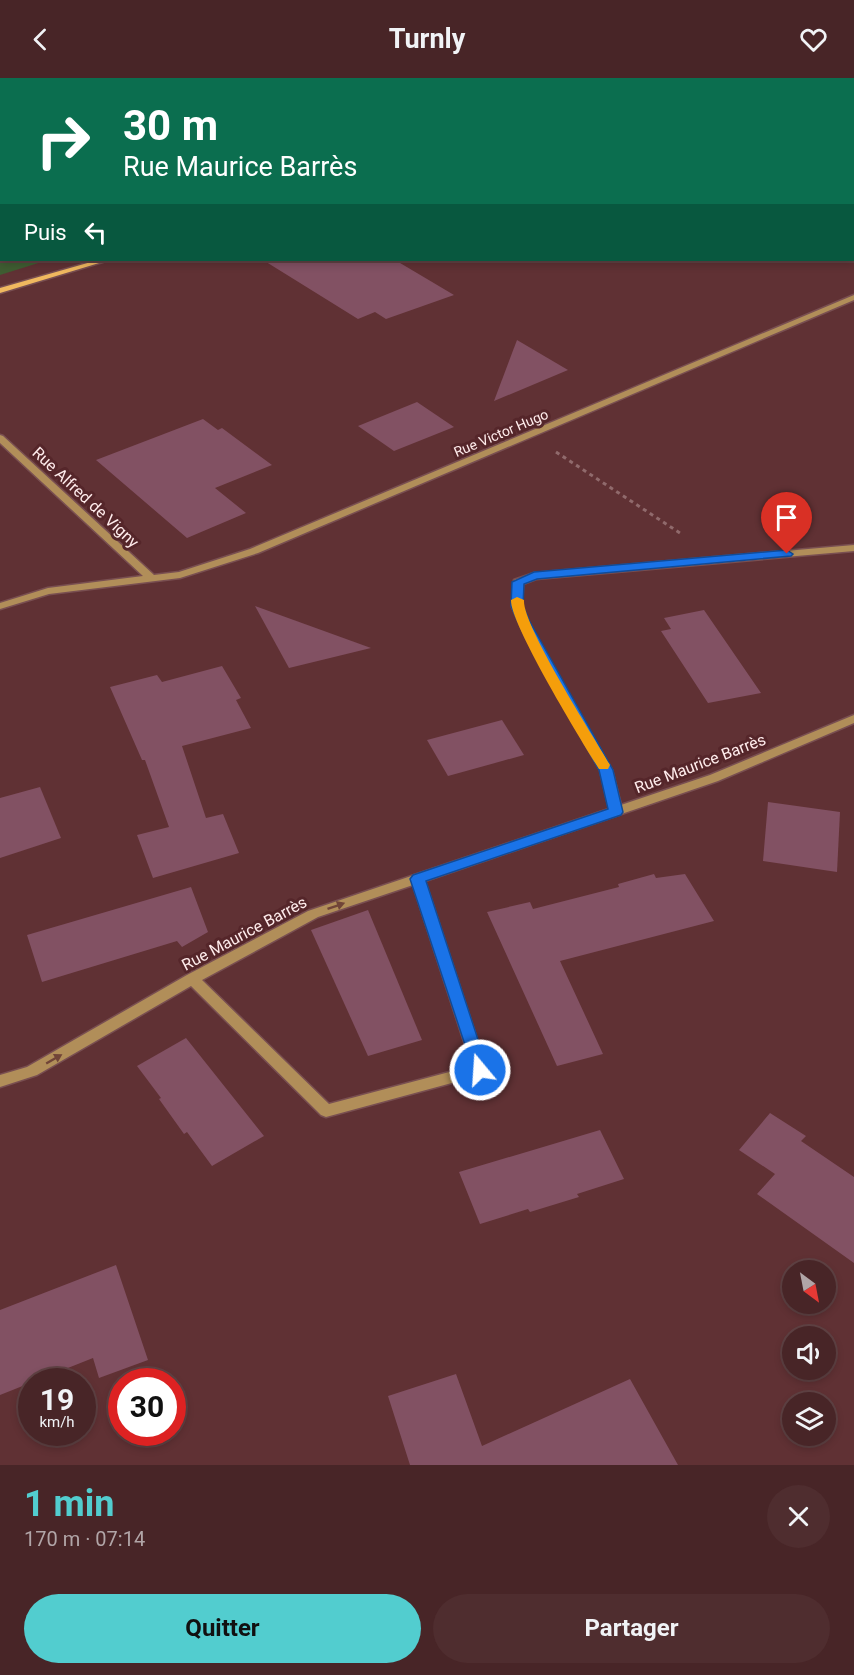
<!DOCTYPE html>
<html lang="fr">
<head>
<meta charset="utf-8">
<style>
  :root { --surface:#482527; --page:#4f2d2f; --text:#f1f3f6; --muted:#b1a5a7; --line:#604244; --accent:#52cdcf }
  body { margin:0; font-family:Roboto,sans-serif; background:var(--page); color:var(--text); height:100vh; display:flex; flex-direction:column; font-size:22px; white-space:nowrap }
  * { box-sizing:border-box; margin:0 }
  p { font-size:20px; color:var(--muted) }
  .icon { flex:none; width:33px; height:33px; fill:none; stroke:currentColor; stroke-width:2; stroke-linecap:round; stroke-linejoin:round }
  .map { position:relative; height:1387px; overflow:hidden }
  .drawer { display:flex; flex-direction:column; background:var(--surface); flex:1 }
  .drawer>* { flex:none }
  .top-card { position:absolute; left:0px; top:0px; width:855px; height:183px; box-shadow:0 3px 9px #0003,0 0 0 2px var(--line); background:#0b6e4f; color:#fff; overflow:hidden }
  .needle { width:39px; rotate:148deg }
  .tools { position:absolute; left:782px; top:1182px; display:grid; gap:12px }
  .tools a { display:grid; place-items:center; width:54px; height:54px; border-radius:50%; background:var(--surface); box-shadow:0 3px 9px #0003,0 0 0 2px var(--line); font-size:30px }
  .speed { position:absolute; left:18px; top:1290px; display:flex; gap:12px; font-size:30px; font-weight:700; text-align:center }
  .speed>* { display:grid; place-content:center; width:78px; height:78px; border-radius:50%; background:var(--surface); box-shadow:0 3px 9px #0003,0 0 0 2px var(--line); line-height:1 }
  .speed small { font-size:15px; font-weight:400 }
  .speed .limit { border:9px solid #d22; background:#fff; color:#111 }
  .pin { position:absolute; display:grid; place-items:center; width:51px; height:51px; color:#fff; margin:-62px -26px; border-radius:50% 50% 50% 0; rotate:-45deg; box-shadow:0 0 6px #0007 }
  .pin .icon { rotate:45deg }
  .me { position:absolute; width:66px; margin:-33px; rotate:342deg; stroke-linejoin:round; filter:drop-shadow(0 0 4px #0008) }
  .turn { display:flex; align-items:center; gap:21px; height:126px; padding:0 24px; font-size:27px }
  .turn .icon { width:78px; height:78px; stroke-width:2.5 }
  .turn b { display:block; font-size:42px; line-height:51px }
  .then { display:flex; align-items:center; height:57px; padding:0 24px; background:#0003; gap:12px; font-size:22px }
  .round { display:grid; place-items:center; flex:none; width:63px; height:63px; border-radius:32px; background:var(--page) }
  .head { display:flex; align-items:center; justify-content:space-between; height:102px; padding:0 24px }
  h1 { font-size:36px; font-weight:700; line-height:45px; color:var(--accent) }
  .cta { display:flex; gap:12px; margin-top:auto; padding:12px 24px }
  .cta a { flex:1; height:69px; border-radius:36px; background:var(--accent); color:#111; font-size:24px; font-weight:700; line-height:69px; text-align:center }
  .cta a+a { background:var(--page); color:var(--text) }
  header { display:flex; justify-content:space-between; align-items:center; height:78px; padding:0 24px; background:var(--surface); font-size:27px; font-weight:700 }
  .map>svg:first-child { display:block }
</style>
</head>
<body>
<header><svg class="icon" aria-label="back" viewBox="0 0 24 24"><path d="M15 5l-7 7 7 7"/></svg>Turnly<svg class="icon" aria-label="heart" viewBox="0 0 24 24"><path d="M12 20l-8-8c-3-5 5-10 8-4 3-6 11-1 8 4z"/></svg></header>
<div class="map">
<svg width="854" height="1387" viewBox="0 0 854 1387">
  <rect width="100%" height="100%" fill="#603134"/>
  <path fill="#3f5d32" d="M 0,0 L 342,0 L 345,1 L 2,2 L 2,182 L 48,182 L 0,197 Z"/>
  <g fill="#825163">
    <path d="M 263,182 L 395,182 L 454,217 L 386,241 L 375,234 L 358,241 Z"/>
    <path d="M 517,262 L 568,292 L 494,323 Z"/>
    <path d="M 417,324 L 454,349 L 394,373 L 358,348 Z"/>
    <path d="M 203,341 L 218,352 L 222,350 L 272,387 L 215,410 L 246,435 L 187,460 L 96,382 Z"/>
    <path d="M 255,528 L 371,570 L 289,590 Z"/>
    <path d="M 704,532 L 761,615 L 708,625 L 661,553 L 671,551 L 664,540 Z"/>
    <path d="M 222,588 L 241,620 L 236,622 L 251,650 L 182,668 L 206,740 L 223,736 L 239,775 L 153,800 L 137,757 L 169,749 L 145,682 L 142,682 L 110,609 L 157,597 L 162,604 Z"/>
    <path d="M 502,642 L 524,677 L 448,698 L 427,662 Z"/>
    <path d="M 40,709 L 61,760 L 0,780 L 0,720 Z"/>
    <path d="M 768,724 L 840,734 L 837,794 L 763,783 Z"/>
    <path d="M 654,796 L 656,800 L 685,796 L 714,843 L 560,883 L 603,976 L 557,988 L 487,834 L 530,824 L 533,831 L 619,809 L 618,806 Z"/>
    <path d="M 191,809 L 208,854 L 182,869 L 177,863 L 42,904 L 27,857 Z"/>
    <path d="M 368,832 L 422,962 L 368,978 L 311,852 Z"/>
    <path d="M 186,960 L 264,1058 L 212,1088 L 187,1054 L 184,1056 L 159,1021 L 161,1020 L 137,988 Z"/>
    <path d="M 770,1035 L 806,1058 L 801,1063 L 854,1099 L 854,1185 L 757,1116 L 775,1096 L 739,1072 Z"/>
    <path d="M 600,1052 L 624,1101 L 577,1116 L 579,1119 L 530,1134 L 528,1131 L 480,1146 L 459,1094 Z"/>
    <path d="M 116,1187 L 148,1282 L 99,1300 L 93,1280 L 0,1317 L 0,1232 Z"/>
    <path d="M 456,1296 L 482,1368 L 630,1301 L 678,1387 L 410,1387 L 388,1318 Z"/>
  </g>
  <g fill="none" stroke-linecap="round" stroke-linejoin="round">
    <g stroke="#794f51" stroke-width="3">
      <g id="minor">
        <path d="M 854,217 L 854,222 L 258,475 L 180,500 L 49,516 L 0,531 L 0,525 L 48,510 L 143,498 L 0,365 L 0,357 L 3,358 L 154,497 L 179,494 L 250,471 Z"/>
        <path d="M 854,467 L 854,473 L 536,501 L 523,506 L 522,529 L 536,560 L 612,692 L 621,727 L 710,697 L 854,637 L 854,645 L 718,703 L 425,803 L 487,992 L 485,996 L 326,1039 L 321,1037 L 191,908 L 37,997 L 0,1009 L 0,997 L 27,989 L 187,897 L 308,833 L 609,731 L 600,692 L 526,560 L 512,529 L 514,502 L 534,495 ZM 413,807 L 472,988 L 329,1026 L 202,902 L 318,839 Z"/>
      </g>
    </g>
    <g stroke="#794f51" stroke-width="3">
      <g id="secondary">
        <path d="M 693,0 L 692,2 L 682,2 Z"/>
        <path d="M 98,182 L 109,182 L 0,215 L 0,210 Z"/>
      </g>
    </g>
    <path stroke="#906a6c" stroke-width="3" stroke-dasharray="4 4" stroke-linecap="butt" d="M 556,374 L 683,457"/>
    <use href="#minor" fill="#b18e59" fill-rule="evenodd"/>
    <use href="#secondary" fill="#f0b85f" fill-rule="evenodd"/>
  </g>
  <defs><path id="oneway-solid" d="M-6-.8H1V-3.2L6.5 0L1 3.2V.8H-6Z" transform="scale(1.5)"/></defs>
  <g fill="#714538">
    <use href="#oneway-solid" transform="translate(336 828) rotate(-19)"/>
    <use href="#oneway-solid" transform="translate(54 981) rotate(-30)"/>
  </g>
  <path fill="#1a73e8" stroke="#114b97" stroke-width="1.5" d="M 787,472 L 793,476 L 791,478 L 537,501 L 524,506 L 523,528 L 530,544 L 613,692 L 623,734 L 621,737 L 426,803 L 488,992 L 486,997 L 480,999 L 475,997 L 410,801 L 413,797 L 608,731 L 599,692 L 518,544 L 511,528 L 512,504 L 534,494 Z"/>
  <path fill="#f59e0b" d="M 517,519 L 524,522 C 522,547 594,659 610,687 L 608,691 L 599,691 C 582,664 510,546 511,522 Z"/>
  <g text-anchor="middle" stroke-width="6" stroke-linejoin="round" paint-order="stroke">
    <g font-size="14" fill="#ffecec" stroke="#55262a">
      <text transform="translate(501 355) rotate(-23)" y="5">Rue Victor Hugo</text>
    </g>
    <g font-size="16" fill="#ffecec" stroke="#55262a">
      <text transform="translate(86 419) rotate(43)" y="6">Rue Alfred de Vigny</text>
      <text transform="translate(700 685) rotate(-21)" y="6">Rue Maurice Barrès</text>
      <text transform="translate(244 855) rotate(-28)" y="6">Rue Maurice Barrès</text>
    </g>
  </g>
</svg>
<div class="tools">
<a><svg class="needle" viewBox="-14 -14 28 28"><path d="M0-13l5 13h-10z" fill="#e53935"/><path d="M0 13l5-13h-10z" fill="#b1a5a7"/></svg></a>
<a><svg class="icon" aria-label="sound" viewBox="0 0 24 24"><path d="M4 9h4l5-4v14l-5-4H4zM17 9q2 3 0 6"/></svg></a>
<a><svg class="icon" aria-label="layers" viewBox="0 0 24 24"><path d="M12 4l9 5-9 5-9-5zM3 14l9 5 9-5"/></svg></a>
</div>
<div class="speed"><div>19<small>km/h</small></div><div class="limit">30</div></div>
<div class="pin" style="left:787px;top:476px;background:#d93025"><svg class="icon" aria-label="arrive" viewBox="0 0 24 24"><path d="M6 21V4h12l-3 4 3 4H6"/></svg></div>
<svg class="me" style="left:480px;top:992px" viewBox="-20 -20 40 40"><circle r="17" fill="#1a73e8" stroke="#fff" stroke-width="3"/><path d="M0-11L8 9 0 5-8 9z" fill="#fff"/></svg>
<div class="top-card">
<div class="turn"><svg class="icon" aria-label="right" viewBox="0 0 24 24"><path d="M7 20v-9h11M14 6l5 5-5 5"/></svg><div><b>30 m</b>Rue Maurice Barrès</div></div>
<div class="then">Puis<svg class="icon" aria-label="left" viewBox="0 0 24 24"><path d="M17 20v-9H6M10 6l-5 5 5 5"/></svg></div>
</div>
</div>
<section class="drawer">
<div class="head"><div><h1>1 min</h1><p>170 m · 07:14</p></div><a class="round"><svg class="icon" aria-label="close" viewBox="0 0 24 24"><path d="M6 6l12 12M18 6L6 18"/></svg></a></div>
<div class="cta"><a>Quitter</a><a>Partager</a></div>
</section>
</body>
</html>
